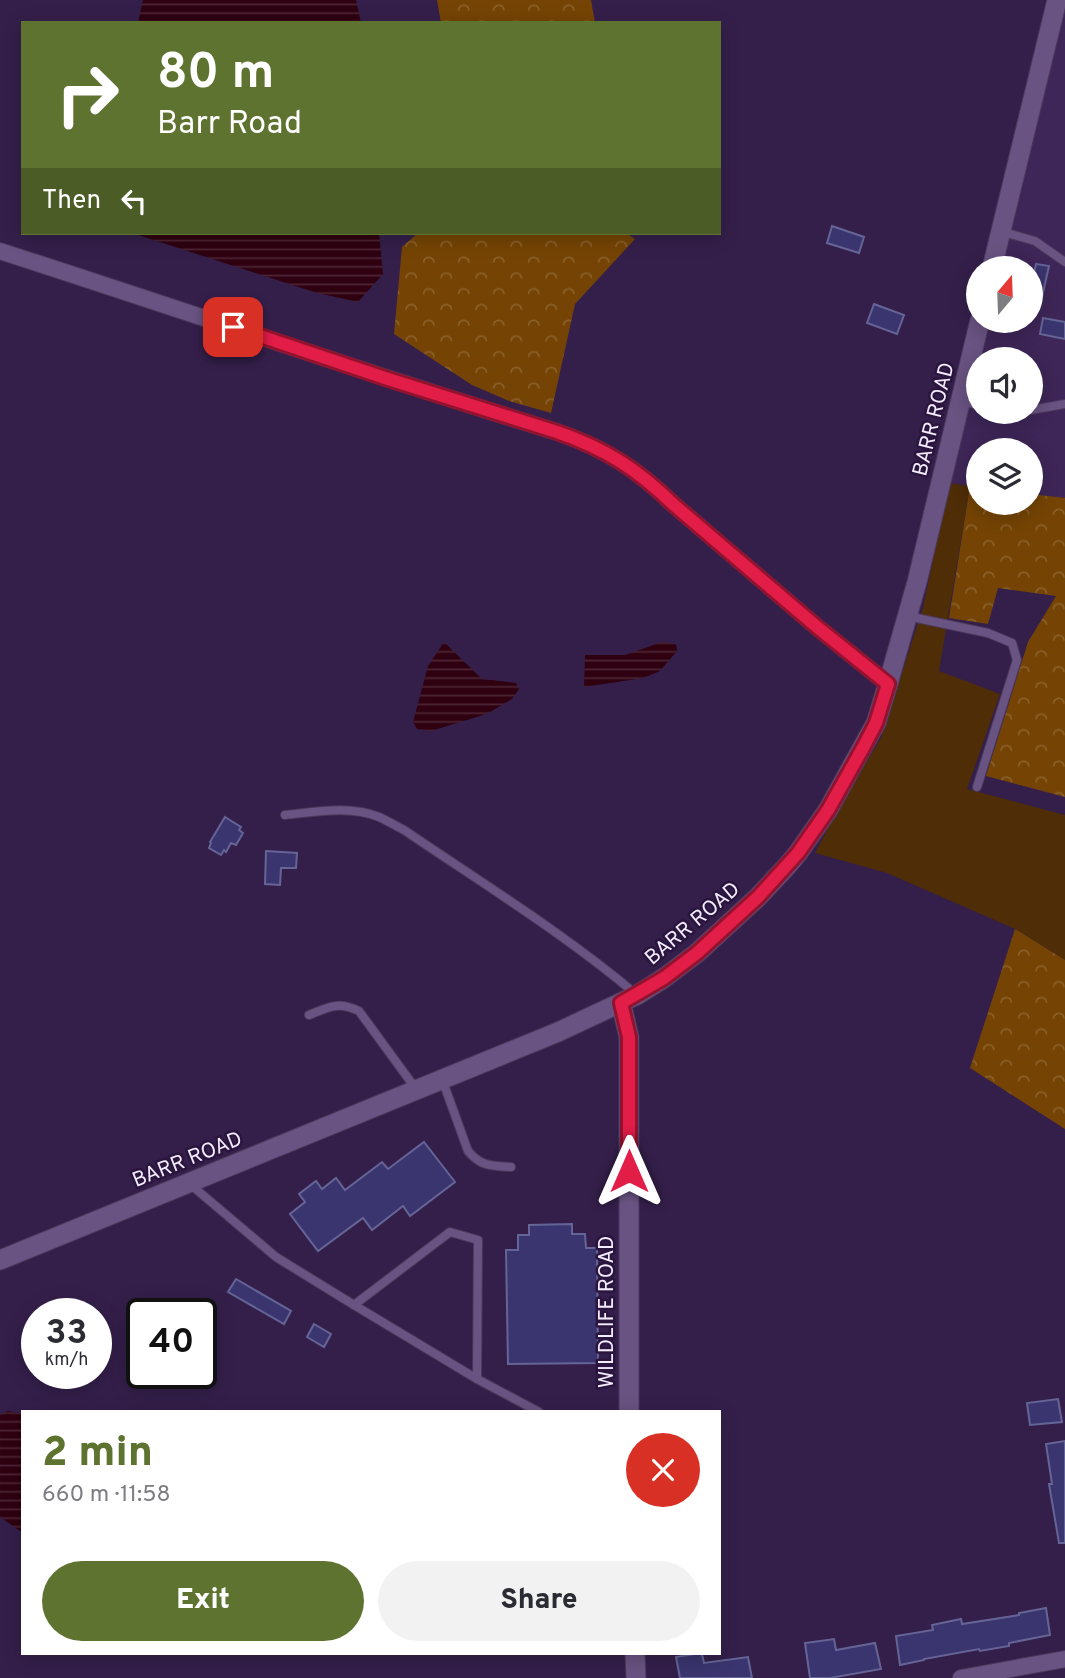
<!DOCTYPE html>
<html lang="en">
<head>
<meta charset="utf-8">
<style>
  :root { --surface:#fff; --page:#f2f2f3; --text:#2b2b33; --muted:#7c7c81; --accent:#5f7331 }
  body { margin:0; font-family:Overpass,sans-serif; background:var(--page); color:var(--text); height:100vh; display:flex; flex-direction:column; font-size:26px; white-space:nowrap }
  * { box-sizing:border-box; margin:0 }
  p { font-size:23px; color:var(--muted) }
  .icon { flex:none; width:38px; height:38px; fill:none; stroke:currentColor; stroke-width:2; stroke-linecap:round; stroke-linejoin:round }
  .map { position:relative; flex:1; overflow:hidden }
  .drawer { position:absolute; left:21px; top:1410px; width:700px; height:245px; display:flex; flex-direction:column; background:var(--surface); border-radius:0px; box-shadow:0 4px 18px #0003 }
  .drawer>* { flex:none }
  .banner { position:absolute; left:21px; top:21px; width:700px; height:214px; border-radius:0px; box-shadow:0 4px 18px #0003; background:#5f7331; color:#fff; overflow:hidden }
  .needle { width:46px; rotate:19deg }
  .buttons { position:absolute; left:966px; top:256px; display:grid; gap:14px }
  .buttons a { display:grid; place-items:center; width:77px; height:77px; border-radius:50%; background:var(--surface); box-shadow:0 4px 18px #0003; font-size:35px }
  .speed { position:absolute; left:21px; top:1298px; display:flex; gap:14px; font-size:35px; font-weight:700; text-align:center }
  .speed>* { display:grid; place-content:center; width:91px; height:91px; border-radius:50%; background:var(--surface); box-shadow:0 4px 18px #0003; line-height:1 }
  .speed small { font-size:18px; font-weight:400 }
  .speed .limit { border:4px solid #111; border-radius:10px; background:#fff; color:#111 }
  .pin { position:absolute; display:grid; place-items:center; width:60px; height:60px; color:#fff; margin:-30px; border-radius:14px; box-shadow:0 4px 10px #0006 }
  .me { position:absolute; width:77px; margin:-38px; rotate:0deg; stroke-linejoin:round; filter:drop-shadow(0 0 5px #0008) }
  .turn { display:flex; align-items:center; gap:24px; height:147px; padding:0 21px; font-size:32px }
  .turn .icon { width:91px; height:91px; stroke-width:2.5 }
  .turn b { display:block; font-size:49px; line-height:60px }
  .then { display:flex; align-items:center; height:66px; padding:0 21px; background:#0003; gap:14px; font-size:26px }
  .round { display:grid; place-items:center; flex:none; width:74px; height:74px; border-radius:37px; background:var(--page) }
  .overview { display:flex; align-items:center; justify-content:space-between; height:119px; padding:0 21px }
  h1 { font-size:42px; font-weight:800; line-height:52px; color:var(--accent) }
  .primary-button { display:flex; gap:14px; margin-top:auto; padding:14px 21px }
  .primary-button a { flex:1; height:80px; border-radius:42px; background:var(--accent); color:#fff; font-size:28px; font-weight:800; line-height:80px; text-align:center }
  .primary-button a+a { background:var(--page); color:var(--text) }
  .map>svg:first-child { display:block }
</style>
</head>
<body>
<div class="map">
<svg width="1065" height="1678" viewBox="0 0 1065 1678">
  <defs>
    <pattern id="forest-crowns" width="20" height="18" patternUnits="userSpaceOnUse" patternTransform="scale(1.75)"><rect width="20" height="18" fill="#754404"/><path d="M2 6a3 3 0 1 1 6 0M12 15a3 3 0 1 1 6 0" fill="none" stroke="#895f2a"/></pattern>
    <pattern id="water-rules" width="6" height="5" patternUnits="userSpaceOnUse" patternTransform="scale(1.75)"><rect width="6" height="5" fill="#2e0010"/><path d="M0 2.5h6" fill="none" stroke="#4d2534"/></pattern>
  </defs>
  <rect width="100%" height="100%" fill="#341f4a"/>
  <path fill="#3e2658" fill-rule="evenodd" d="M 1065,0 L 1065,498 L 1031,494 L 1031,450 L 978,450 L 978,487 L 941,482 L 980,320 L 1031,320 L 1031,268 L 992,268 ZM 978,359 L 1031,359 L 1031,411 L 978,411 Z"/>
  <path fill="#4e2d07" d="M 949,483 L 970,486 L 939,671 L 1000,694 L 967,789 L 1065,815 L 1065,960 L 1015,929 L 887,873 L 815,853 L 837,811 L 881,738 L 923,608 Z"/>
  <g fill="url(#forest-crowns)">
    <path d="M 437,0 L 591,0 L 595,23 L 441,23 Z"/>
    <path d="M 418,233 L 626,233 L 635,239 L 575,304 L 551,413 L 509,401 L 472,385 L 394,334 L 402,247 Z"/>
    <path d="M 970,486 L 978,487 L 978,502 L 1031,502 L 1031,494 L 1065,498 L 1065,797 L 986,776 L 1028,642 L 1056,596 L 998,588 L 988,624 L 949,618 Z"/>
    <path d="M 1015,929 L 1065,960 L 1065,1129 L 970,1068 Z"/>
  </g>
  <g fill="url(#water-rules)">
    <path d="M 143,0 L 356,0 L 361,23 L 138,23 Z"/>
    <path d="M 132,233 L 379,233 L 383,274 L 358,302 L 317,293 Z"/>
    <path d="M 444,642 L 482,679 L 516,683 L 519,689 L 512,699 L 490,712 L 480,716 L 431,731 L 417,729 L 413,722 L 428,666 Z"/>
    <path d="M 662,642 L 676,644 L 677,651 L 660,671 L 643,678 L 584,687 L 585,655 L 625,655 Z"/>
    <path d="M 8,1411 L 23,1414 L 23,1533 L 0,1517 L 0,1415 Z"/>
  </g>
  <g fill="#3a356e" stroke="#656496" stroke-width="2">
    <path d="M 832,226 L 864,237 L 859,253 L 827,243 Z"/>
    <path d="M 1036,264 L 1049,266 L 1040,306 L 1031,304 L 1031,287 Z"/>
    <path d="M 874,304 L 904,315 L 897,334 L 867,323 Z"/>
    <path d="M 1043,318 L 1065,322 L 1065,339 L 1040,334 Z"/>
    <path d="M 225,817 L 241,827 L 239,830 L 243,833 L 236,845 L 231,843 L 226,852 L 224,850 L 221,855 L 209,848 L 211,843 L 210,842 Z"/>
    <path d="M 266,851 L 297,853 L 296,868 L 281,868 L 280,885 L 265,884 Z"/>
    <path d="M 424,1142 L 455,1182 L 410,1216 L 403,1206 L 372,1230 L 363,1218 L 318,1251 L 290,1214 L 305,1202 L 299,1194 L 316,1181 L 322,1189 L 336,1178 L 345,1190 L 382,1162 L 388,1169 Z"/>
    <path d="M 572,1224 L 572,1234 L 585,1234 L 586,1248 L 597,1248 L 598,1363 L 508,1364 L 506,1250 L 518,1250 L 518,1235 L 529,1235 L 529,1225 Z"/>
    <path d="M 236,1279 L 291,1311 L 284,1324 L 228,1292 Z"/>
    <path d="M 314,1324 L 331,1334 L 324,1347 L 307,1337 Z"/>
    <path d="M 1058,1399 L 1062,1422 L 1030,1425 L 1027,1403 Z"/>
    <path d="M 1065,1441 L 1065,1543 L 1059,1543 L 1049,1484 L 1052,1484 L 1046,1444 Z"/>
    <path d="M 1046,1608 L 1050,1635 L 1009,1643 L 1009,1646 L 980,1651 L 979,1649 L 924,1659 L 924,1660 L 900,1665 L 896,1636 L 933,1630 L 932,1625 L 961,1619 L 962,1624 L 1019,1615 L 1019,1613 Z"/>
    <path d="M 834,1639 L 836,1650 L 875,1643 L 881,1669 L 830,1678 L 810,1678 L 805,1643 Z"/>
    <path d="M 694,1654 L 702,1654 L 704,1663 L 748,1657 L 752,1678 L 680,1678 L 676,1657 Z"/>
  </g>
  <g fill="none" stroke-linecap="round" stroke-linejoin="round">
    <g stroke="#4b395c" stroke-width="10">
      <g id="service">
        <path d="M 1003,232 L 1035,241 L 1065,262"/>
        <path d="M 961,401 L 978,405"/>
        <path d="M 1031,410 L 1065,404"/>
        <path d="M 907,616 L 988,633 L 1012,643 L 1017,660 L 977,787"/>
        <path d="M 285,815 C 315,812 350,805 379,817 C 388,821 396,826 404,830 C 482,883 565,934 637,995"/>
        <path d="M 309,1015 C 329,1007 338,1001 359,1011 L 416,1089"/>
        <path d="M 442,1079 L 468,1151 C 481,1167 493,1166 511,1167"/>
        <path d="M 191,1185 L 276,1257 L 354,1305 L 450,1232 L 478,1240 L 477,1379 L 539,1412"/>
        <path d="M 354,1305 L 477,1379"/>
      </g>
    </g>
    <g stroke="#4b395c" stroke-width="18">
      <g id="minor">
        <path d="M 0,251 C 186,311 371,375 557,432 C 606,449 637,469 674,505 L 817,627 L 888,684"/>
        <path d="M 961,1678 L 1065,1659"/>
      </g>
    </g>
    <g stroke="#4b395c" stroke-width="21">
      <g id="tertiary">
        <path d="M 992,268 L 1057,0"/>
        <path d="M 621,1003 L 629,1037 L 629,1412"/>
        <path d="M 0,1260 L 558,1032 L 637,995 L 664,978 L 697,953 L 758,897 L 787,866 L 798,853 L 828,810 L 876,723 L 888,684 L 917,582 L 980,320"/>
        <path d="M 635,1654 L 636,1678"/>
      </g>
    </g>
    <use href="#service" stroke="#695382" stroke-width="8"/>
    <use href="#minor" stroke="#695382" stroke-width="16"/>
    <use href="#tertiary" stroke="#695382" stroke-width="19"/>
  </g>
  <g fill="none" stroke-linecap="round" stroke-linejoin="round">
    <g stroke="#92132f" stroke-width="18">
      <path id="route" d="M 233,327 L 388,379 L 557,432 C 606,449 637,469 674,505 L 817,627 L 888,684 L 876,723 L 864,746 L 828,810 L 798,853 L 758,897 L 697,953 L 664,978 L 621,1003 L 629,1037 L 629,1171"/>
    </g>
    <use href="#route" stroke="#e11d48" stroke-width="12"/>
  </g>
  <g text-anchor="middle" stroke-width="5" stroke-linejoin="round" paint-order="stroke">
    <g font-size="21" fill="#f3ecfc" stroke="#2a153f">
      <text transform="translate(933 419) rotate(-76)" y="7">BARR ROAD</text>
      <text transform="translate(692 923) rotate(-40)" y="7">BARR ROAD</text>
      <text transform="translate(187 1159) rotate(-22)" y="7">BARR ROAD</text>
      <text transform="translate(606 1312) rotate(-90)" y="7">WILDLIFE ROAD</text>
    </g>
  </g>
</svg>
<div class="buttons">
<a><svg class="needle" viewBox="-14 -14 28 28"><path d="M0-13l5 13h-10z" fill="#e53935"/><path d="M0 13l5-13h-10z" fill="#7c7c81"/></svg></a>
<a><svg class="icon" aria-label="sound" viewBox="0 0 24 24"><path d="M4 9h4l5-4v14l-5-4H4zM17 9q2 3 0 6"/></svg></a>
<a><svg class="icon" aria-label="layers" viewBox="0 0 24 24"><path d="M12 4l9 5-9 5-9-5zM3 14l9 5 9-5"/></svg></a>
</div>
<div class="speed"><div>33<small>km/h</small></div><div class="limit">40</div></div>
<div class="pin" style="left:233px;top:327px;background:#d93025"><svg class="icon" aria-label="arrive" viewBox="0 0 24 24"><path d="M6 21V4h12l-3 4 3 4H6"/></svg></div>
<svg class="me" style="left:629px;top:1171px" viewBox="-20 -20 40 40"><path d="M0-17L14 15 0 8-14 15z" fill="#e11d48" stroke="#fff" stroke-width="4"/></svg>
<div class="banner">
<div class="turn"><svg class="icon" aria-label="right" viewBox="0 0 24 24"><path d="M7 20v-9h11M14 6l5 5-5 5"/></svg><div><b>80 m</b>Barr Road</div></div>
<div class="then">Then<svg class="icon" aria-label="left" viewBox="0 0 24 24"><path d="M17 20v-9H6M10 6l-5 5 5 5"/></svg></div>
</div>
<section class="drawer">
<div class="overview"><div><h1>2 min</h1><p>660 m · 11:58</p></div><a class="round" style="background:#d93025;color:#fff"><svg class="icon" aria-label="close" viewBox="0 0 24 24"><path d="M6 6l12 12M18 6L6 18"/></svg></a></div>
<div class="primary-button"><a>Exit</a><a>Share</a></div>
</section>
</div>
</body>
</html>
